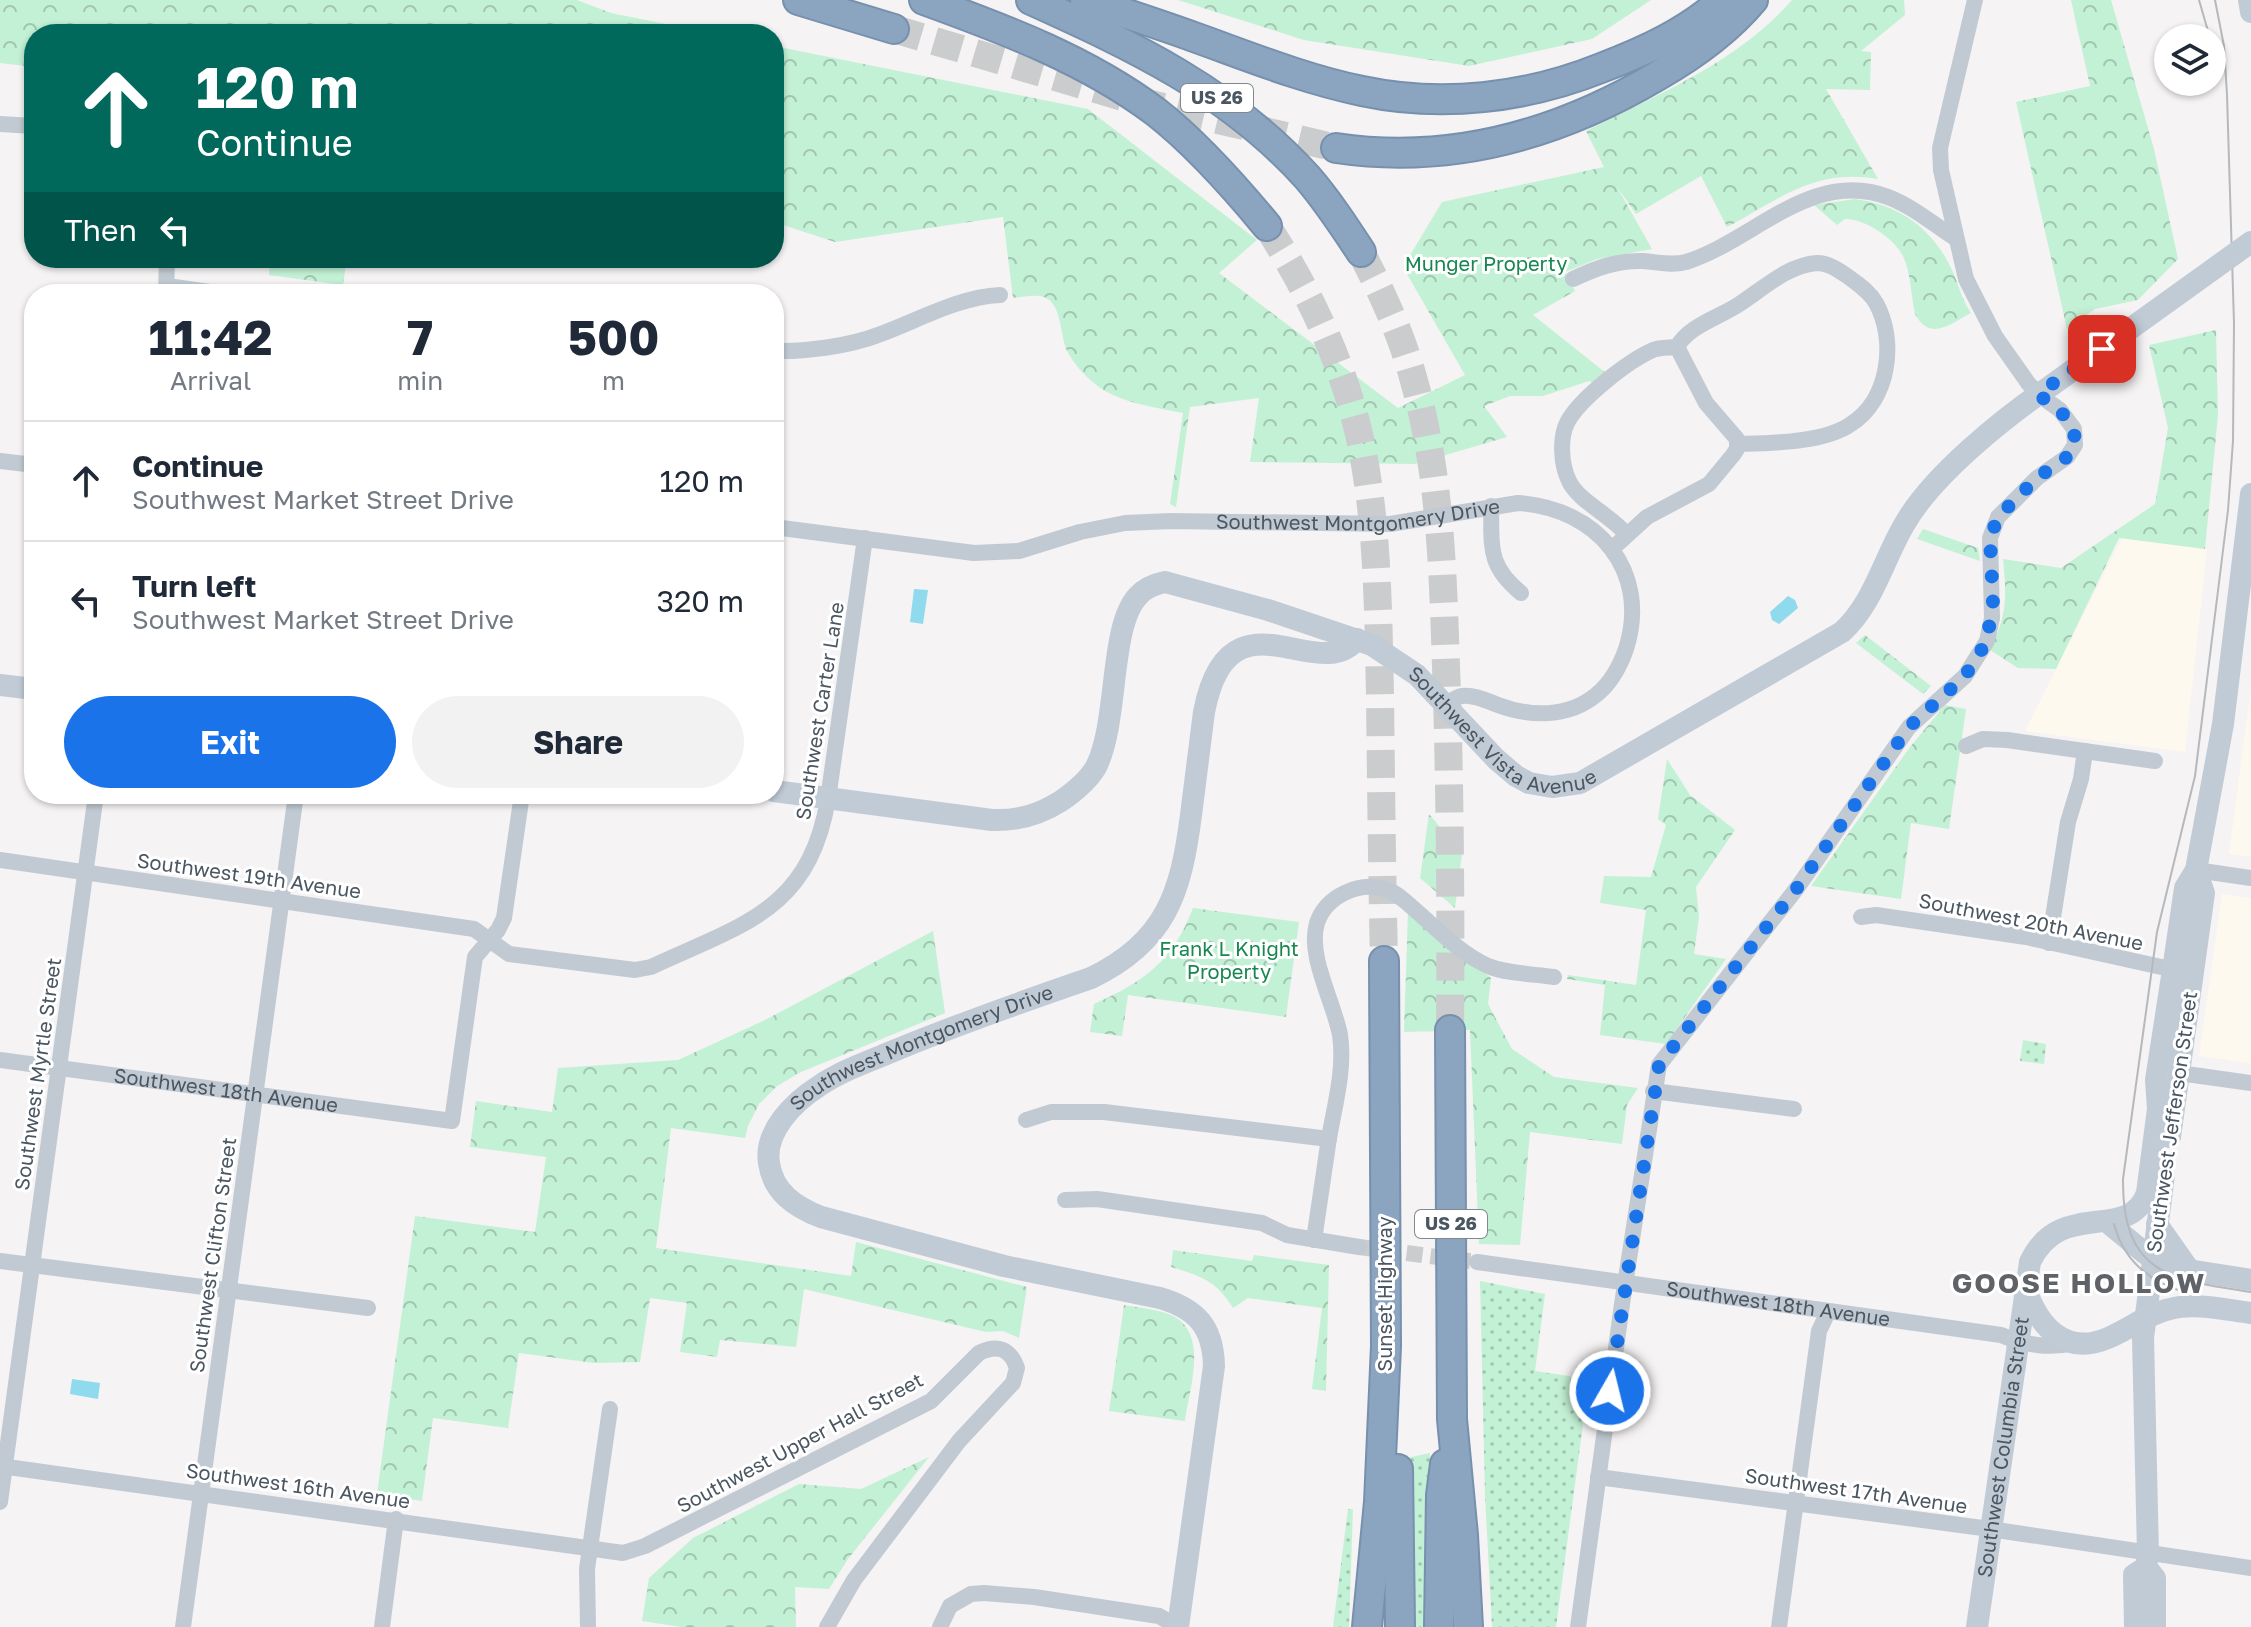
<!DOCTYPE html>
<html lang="en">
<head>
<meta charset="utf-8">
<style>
  :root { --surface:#fff; --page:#f2f2f3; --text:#1f2937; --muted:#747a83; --line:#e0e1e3; --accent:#1a73e8 }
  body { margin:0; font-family:"Golos Text",sans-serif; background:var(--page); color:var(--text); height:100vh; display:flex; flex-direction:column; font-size:30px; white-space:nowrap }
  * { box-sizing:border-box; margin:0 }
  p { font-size:26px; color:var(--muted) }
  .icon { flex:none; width:44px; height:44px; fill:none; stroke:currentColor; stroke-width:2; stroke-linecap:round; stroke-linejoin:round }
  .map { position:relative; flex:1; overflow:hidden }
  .panel { position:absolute; left:24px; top:284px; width:760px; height:520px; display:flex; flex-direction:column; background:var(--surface); border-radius:32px; box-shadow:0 2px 6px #0004 }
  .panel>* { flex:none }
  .hud { position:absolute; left:24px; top:24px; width:760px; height:244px; border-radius:32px; box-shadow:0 2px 6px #0004; background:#00695c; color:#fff; overflow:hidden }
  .buttons { position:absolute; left:2154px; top:24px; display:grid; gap:16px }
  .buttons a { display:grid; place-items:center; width:72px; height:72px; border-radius:50%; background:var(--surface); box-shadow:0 2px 6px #0004; font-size:40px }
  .pin { position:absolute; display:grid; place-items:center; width:68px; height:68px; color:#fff; margin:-34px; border-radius:16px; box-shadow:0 4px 12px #0006 }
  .me { position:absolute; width:88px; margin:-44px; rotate:8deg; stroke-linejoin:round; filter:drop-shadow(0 0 6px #0008) }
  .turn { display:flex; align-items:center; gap:28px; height:168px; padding:0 40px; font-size:36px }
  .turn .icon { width:104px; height:104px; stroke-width:2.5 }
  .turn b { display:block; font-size:56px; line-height:68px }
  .then { display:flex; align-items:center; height:76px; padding:0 40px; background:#0003; gap:16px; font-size:30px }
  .eta { display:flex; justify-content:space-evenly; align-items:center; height:136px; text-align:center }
  .eta b { font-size:48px; font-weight:700; line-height:56px }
  .primary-button { display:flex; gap:16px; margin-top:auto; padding:16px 40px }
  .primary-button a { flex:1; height:92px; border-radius:48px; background:var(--accent); color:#fff; font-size:32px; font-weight:700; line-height:92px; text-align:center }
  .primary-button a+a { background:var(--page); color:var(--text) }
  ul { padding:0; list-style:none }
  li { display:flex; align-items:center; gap:24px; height:120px; padding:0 40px; border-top:2px solid var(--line) }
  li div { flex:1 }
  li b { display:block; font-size:30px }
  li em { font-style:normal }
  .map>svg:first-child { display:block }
</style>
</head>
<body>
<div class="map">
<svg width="2251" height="1627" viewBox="0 0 2251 1627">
  <defs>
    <pattern id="green-dots" width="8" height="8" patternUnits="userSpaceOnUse" patternTransform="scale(2)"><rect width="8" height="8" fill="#c3f1d5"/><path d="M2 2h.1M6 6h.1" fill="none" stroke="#a0c6b0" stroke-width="1.8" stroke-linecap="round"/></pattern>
    <pattern id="forest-crowns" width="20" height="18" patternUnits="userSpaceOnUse" patternTransform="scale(2)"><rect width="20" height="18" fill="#c3f1d5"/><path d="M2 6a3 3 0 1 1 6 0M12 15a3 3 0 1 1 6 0" fill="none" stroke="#a0c6b0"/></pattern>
  </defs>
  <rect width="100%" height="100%" fill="#f5f3f3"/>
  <g fill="#fdf9ef">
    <path d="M 2122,538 L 2207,549 L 2185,752 L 2025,731 Z"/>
    <path d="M 2251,687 L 2251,857 L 2229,854 Z"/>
    <path d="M 2222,894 L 2251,898 L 2251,1064 L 2199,1056 Z"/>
  </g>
  <g fill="url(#green-dots)">
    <path d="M 2023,1040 L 2046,1044 L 2044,1064 L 2020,1061 Z"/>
    <path d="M 1480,1281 L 1545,1294 L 1535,1371 L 1589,1379 L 1556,1627 L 1492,1627 L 1485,1495 Z"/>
    <path d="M 1430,1453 L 1427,1627 L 1407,1627 L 1407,1458 Z"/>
    <path d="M 1348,1509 L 1353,1509 L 1349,1627 L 1333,1627 Z"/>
  </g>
  <g fill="url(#forest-crowns)">
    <path d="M 0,0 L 577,0 L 611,13 L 716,34 L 34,34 L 34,67 L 0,63 Z"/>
    <path d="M 1178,0 L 1651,0 L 1592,39 L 1469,66 L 1304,40 Z"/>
    <path d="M 1792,0 L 1904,0 L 1905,15 L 1861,51 L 1871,52 L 1870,90 L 1826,89 L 1878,179 C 1814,168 1780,199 1727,227 L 1701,176 L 1636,214 L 1617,187 L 1652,249 L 1597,259 L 1565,272 L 1575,291 L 1533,315 L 1611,377 L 1598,386 L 1589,381 L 1543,396 L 1510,396 L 1484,406 L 1507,437 L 1415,464 L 1250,462 L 1259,398 L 1190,407 L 1176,507 L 1170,504 L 1183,413 C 1154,407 1119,403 1095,384 C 1084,375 1074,364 1067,351 C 1060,336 1062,303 1044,297 C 1035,294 1022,297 1013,298 L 1003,217 L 835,242 L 774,222 L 774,46 L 1088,109 L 1257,240 L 1219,273 L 1398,408 L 1465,375 L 1403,267 L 1442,202 L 1604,167 L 1586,131 C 1658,94 1738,62 1792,0 Z"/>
    <path d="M 2071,0 L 2111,0 L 2154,149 L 2178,259 L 2138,300 L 2095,309 L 2067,329 L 2016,102 L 2090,86 Z"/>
    <path d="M 1855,199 C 1901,205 1934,230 1953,272 C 1959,286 1962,300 1971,313 C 1950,324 1930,342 1915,314 C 1911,296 1911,273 1903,256 C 1895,239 1864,218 1845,219 L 1837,225 L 1814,205 Z"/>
    <path d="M 270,258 L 347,258 L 343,285 L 269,275 Z"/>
    <path d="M 2216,330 L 2218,415 L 2205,549 L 2119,538 L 2056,669 L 2018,668 L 1990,650 C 2007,616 2007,597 2003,559 L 2061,568 L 2155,504 L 2168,428 L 2149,345 Z"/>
    <path d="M 1923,529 L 1978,548 L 1980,561 L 1917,539 Z"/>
    <path d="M 1865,635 L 1931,686 L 1923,694 L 1856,643 Z"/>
    <path d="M 1945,705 L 1966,709 L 1949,829 L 1911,823 L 1901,899 L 1811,886 L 1910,747 Z"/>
    <path d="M 1667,759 L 1690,795 L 1735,830 L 1696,887 L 1699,917 L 1694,954 L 1726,959 L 1666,1044 L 1600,1035 L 1605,985 L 1567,979 L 1568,975 L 1636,985 L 1646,910 L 1600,903 L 1604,876 L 1651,877 L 1666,825 L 1658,819 Z"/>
    <path d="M 1429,814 L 1462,854 L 1455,908 L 1420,878 Z"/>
    <path d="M 1193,908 L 1299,922 L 1286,1017 L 1128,995 L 1122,1036 L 1090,1032 L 1094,1004 C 1145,981 1173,961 1193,908 Z"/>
    <path d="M 1408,912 L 1491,978 L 1488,1004 L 1512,1049 L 1554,1077 L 1638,1088 L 1627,1105 L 1622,1144 L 1530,1132 L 1520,1245 L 1479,1244 L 1470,1030 L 1404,1032 Z"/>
    <path d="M 933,931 L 945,1013 L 801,1072 L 777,1086 L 759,1104 L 748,1126 L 745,1138 L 671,1128 L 656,1248 L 851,1276 L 856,1242 L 1027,1287 L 1019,1338 L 1003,1331 L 986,1332 L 804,1289 L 796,1347 L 720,1340 L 717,1357 L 680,1352 L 687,1303 L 650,1298 L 640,1362 L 594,1363 L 519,1353 L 508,1428 L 433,1418 L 422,1501 L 377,1494 L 415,1216 L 535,1232 L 546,1157 L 470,1147 L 476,1101 L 552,1112 L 558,1068 L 678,1060 L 765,1020 Z"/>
    <path d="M 1173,1250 L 1252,1261 L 1254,1255 L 1329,1265 L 1326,1391 L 1312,1389 L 1322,1308 L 1248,1298 L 1233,1308 C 1216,1280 1200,1276 1171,1267 Z"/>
    <path d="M 1124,1305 C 1139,1308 1159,1309 1173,1316 C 1209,1334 1189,1391 1185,1421 L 1109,1411 Z"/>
    <path d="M 929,1457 L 848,1559 L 829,1589 L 795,1587 L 796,1627 L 681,1627 L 642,1621 L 649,1578 L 693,1538 L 799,1484 L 861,1489 Z"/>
  </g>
  <g fill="#90daee">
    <path d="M 914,589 L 928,590 L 923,624 L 910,622 Z"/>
    <path d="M 1788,596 L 1795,600 L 1798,608 L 1779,624 L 1772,620 L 1770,612 Z"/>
    <path d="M 72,1379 L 100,1383 L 98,1399 L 70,1394 Z"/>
  </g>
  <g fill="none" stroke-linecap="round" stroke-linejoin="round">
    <path stroke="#caccce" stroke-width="16" stroke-dasharray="16 8" stroke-linecap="butt" d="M 1359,1247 L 1477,1262"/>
    <g stroke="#caccce" stroke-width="28" stroke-dasharray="28 14" stroke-linecap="butt">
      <path d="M 894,29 L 1126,98 L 1336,148"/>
      <path d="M 1267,226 C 1308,290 1340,356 1358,430 C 1378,516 1378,606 1380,695 C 1381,783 1382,872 1384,961"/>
      <path d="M 1361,252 C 1382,293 1402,335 1414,381 C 1443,483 1443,589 1447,695 C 1450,806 1451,918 1450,1030"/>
    </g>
    <g stroke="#7690ad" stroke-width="32">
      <g id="highway">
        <path d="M 798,0 L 894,29"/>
        <path d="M 924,0 C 1004,29 1087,60 1156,112 C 1197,144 1234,186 1267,226"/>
        <path d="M 1031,0 C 1135,47 1229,91 1307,177 C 1327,200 1344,226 1361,252"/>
        <path d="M 1085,0 C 1121,12 1158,24 1194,37 C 1250,57 1304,79 1362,91 C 1442,108 1526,98 1601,68 C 1646,51 1687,32 1723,0"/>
        <path d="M 1336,148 C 1450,165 1559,134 1657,76 C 1692,56 1727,31 1753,0"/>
        <path d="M 1450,1030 L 1452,1419 L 1463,1535 L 1468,1627"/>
        <path d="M 1398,1469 L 1400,1627"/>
        <path d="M 1367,1627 L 1379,1502 L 1386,1346 L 1384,961"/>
        <path d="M 1439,1627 L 1441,1495 L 1445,1464"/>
      </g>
    </g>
    <g stroke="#c1cad2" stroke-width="16">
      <path d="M 0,124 L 34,126"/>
      <path d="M 1573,279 C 1596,268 1618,260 1643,261 C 1658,262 1671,266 1686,262 C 1753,241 1812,168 1888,197 C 1912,206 1933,224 1955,238"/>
      <path d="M 167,286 L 224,294"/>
      <path d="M 166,294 L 167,258"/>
      <path d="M 1677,347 C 1689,325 1721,317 1741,303 C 1764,288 1788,265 1817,263 C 1829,263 1840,271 1850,278 C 1859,285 1870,292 1876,303 C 1897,341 1889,400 1851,424 C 1824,443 1771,443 1738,444"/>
      <path d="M 774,351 C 804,352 850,346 878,335 C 917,321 958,297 1000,295"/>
      <path d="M 0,461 L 34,465"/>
      <path d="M 1491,506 C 1492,547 1487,565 1521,593"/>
      <path id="s1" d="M 774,527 L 974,553 L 1019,551 L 1080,532 L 1125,523 L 1171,521 L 1390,524 L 1518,503 C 1597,508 1651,571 1626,649 C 1620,666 1610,684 1596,695 C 1568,718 1530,717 1498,705 C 1487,701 1474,694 1462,696 C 1457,696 1451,702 1446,704"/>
      <path d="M 1613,548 L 1647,517 L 1709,484 L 1733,455 L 1737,449 L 1737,439 L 1706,403 L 1677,347 C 1669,348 1660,347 1653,350 C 1628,361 1581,398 1568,421 C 1559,437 1561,465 1569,481 C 1578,501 1612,516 1627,535"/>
      <path d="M 1966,746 L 1983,739 L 2007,740 L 2155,761"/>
      <path d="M 0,860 L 474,929 L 509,954 L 635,970 L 651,967 C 743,924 809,911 828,799 L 865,538"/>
      <path d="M 2196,870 L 2251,878"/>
      <path d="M 1861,917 L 1876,915 L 2026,937 L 2184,972"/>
      <path d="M 2049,943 L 2068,822 L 2081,779 L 2085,751"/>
      <path id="s2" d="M 0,1060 L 452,1121 L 475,957 L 498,930 L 504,918 L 522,794"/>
      <path d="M 2179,1073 L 2251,1083"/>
      <path d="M 1653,1091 L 1794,1109"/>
      <path d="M 1026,1120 L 1051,1112 L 1104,1112 L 1329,1139"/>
      <path d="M 1065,1200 L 1097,1199 L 1262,1223 L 1287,1235 L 1359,1247"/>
      <path d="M 1314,1240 C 1319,1206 1324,1172 1329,1138 C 1335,1104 1345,1069 1340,1035 C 1334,1002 1307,956 1317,923 C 1326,896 1360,880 1387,890 C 1400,894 1410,906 1421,915 C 1441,933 1463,955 1488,966 C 1508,974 1534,974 1554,977"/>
      <path d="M 0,1261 L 368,1308"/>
      <path id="s3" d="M 1477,1262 L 2001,1335 C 2026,1345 2048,1349 2075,1343"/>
      <path d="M 0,1466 L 623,1553 L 645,1546 L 931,1401 L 979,1353 C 997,1344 1010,1348 1017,1368 L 1013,1383 L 959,1441 L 854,1580 L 827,1627"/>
      <path d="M 1598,1477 L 1990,1529 L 2251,1568"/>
      <path d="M 0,1502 L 96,794"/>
      <path d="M 183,1627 L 296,794"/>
      <path d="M 382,1627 L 396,1519"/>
      <path d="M 588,1627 L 587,1569 L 610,1409"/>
      <path d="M 940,1627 L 950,1606 L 971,1594 L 984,1593 L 1034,1597 L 1159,1616 L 1178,1627"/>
      <path d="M 1578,1627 L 1622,1304 L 1659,1065 L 1797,888 L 1909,727 L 1965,676 L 1987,641 L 1992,618 L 1990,538 L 1998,517 L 2037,478 L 2067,457 L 2075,445 L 2074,429 L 2060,410 L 2038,394 L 2028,383 L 1995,336 L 1966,279 L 1941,170 L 1940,148 L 1975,0"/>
      <path d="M 1779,1627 L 1819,1331 L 1828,1312"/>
    </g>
    <g stroke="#c1cbd6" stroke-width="22">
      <path d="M 2249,0 L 2251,12"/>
      <path d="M 0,685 L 34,689"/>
      <path id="s4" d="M 774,791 L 992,820 C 1018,821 1039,815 1061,801 C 1074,792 1088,781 1096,767 C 1119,722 1109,626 1138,596 C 1145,588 1155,584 1165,582 L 1268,610 L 1372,645 L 1417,675 L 1496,759 L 1516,776 L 1529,783 L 1552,787 L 1580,783 L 1842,632 C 1873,604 1883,561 1904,525 C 1932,475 2005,417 2052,385"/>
      <path d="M 2170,1137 L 2204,893 L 2196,870"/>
      <path d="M 2106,1221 L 2146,1254 L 2169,1267 L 2251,1280"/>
      <path d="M 2157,1224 L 2190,1271"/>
      <path d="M 2025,1287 C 2038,1325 2064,1357 2108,1338 C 2129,1329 2148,1314 2170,1309 C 2195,1302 2226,1310 2251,1313"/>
      <path d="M 2146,1567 L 2155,1578 L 2155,1627"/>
      <path id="s5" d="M 1178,1627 L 1214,1366 C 1213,1327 1197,1309 1160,1298 L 1004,1266 L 821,1217 C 795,1207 773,1192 769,1163 C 764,1131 794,1102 819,1086 C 841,1071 867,1062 891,1052 C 956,1025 1024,1001 1091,978 C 1166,942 1181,893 1191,815 C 1195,781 1200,746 1204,712 C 1229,583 1319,688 1357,639"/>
      <path id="s6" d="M 1977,1627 L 2030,1262 C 2061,1197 2128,1244 2147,1193 L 2158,1109 L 2156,1080 L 2173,970 L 2185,888 L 2196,870 L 2223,724 L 2251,494"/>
      <path d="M 2135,1627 L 2134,1575 L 2146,1567 L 2148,1554 L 2143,1338 L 2164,1175"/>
    </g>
    <use href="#highway" stroke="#8ba5c1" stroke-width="28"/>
    <g stroke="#b5b8bd" stroke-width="2">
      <path d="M 2199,0 L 2210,38"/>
      <path d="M 2215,0 L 2224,46 L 2227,95 L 2234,323 L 2233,441 L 2228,510 L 2195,776 L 2157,932 L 2123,1179 C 2122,1275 2171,1280 2251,1292"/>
      <path d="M 2212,50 L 2215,81"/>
      <path d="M 2114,1224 C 2124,1262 2151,1283 2188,1293"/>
    </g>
    <path stroke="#c1cbd6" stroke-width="22" d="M 2052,385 L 2251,242"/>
  </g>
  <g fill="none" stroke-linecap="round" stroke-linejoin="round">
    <path stroke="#1a73e8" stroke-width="14" stroke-dasharray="0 25.2" d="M 1610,1391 L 1659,1065 L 1797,888 L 1909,727 L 1965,676 L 1987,641 L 1993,601 L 1990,538 L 1998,517 L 2037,478 L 2067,457 L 2075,445 L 2074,429 L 2065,416 L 2038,394 L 2102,349"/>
  </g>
  <g text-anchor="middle" stroke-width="6" stroke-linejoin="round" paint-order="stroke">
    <g fill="#fff" stroke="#808990" stroke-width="2">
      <rect x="1181" y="84" width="72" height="28" rx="6"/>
      <rect x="1415" y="1210" width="72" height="28" rx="6"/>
    </g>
    <g font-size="18" font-weight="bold" fill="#4a5661">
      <text x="1217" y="104">US 26</text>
      <text x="1451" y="1230">US 26</text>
    </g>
    <g font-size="20" fill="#17864f" stroke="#fff">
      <text x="1486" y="271">Munger Property</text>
      <text x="1229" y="956">Frank L Knight<tspan x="1229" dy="23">Property</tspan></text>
    </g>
    <g font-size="20" fill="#4a5661" stroke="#fff">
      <text dy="7" stroke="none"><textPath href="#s1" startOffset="590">Southwest Montgomery Drive</textPath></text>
      <text transform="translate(820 711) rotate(-81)" y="7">Southwest Carter Lane</text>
      <text dy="7" stroke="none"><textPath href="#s4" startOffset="930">Southwest Vista Avenue</textPath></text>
      <text transform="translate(249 876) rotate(8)" y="7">Southwest 19th Avenue</text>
      <text transform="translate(2031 922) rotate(11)" y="7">Southwest 20th Avenue</text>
      <text dy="7" stroke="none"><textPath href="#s5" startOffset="992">Southwest Montgomery Drive</textPath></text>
      <text transform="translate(38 1074) rotate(-82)" y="7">Southwest Myrtle Street</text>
      <text dy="7" stroke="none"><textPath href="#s2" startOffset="228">Southwest 18th Avenue</textPath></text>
      <text transform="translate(2172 1122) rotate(-82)" y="7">Southwest Jefferson Street</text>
      <text transform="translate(213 1255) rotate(-82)" y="7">Southwest Clifton Street</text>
      <text transform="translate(1385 1294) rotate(-90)" y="7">Sunset Highway</text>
      <text dy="7" stroke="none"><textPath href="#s3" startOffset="304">Southwest 18th Avenue</textPath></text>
      <text transform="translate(800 1443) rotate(-28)" y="7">Southwest Upper Hall Street</text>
      <text dy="7" stroke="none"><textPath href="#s6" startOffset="182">Southwest Columbia Street</textPath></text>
      <text transform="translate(298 1486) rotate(8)" y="7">Southwest 16th Avenue</text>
      <text transform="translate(1856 1491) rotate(8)" y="7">Southwest 17th Avenue</text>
    </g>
    <g font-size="28" font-weight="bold" letter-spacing="2" fill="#5f6368" stroke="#fff">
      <text x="2079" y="1293">GOOSE HOLLOW</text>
    </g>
  </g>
</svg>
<div class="buttons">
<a><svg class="icon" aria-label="layers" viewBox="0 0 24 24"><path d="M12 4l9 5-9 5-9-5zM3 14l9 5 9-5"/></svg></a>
</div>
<div class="pin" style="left:2102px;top:349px;background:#d93025"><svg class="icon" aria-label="arrive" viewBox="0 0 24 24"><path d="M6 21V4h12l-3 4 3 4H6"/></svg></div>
<svg class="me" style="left:1610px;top:1391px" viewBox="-20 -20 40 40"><circle r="17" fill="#1a73e8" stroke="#fff" stroke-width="3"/><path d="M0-11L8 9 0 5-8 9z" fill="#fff"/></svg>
<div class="hud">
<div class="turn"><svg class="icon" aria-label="ahead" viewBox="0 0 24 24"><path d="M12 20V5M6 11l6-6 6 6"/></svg><div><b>120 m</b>Continue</div></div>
<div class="then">Then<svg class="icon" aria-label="left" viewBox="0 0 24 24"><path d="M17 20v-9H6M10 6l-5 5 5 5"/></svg></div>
</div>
<section class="panel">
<div class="eta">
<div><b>11:42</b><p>Arrival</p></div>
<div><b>7</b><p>min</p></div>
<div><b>500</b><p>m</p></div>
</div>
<ul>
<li><svg class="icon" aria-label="ahead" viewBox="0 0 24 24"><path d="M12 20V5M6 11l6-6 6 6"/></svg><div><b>Continue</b><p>Southwest Market Street Drive</p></div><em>120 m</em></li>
<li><svg class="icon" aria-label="left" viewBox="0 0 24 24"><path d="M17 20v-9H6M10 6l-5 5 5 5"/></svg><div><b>Turn left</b><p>Southwest Market Street Drive</p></div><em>320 m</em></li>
</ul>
<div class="primary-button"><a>Exit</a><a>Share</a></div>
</section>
</div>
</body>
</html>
